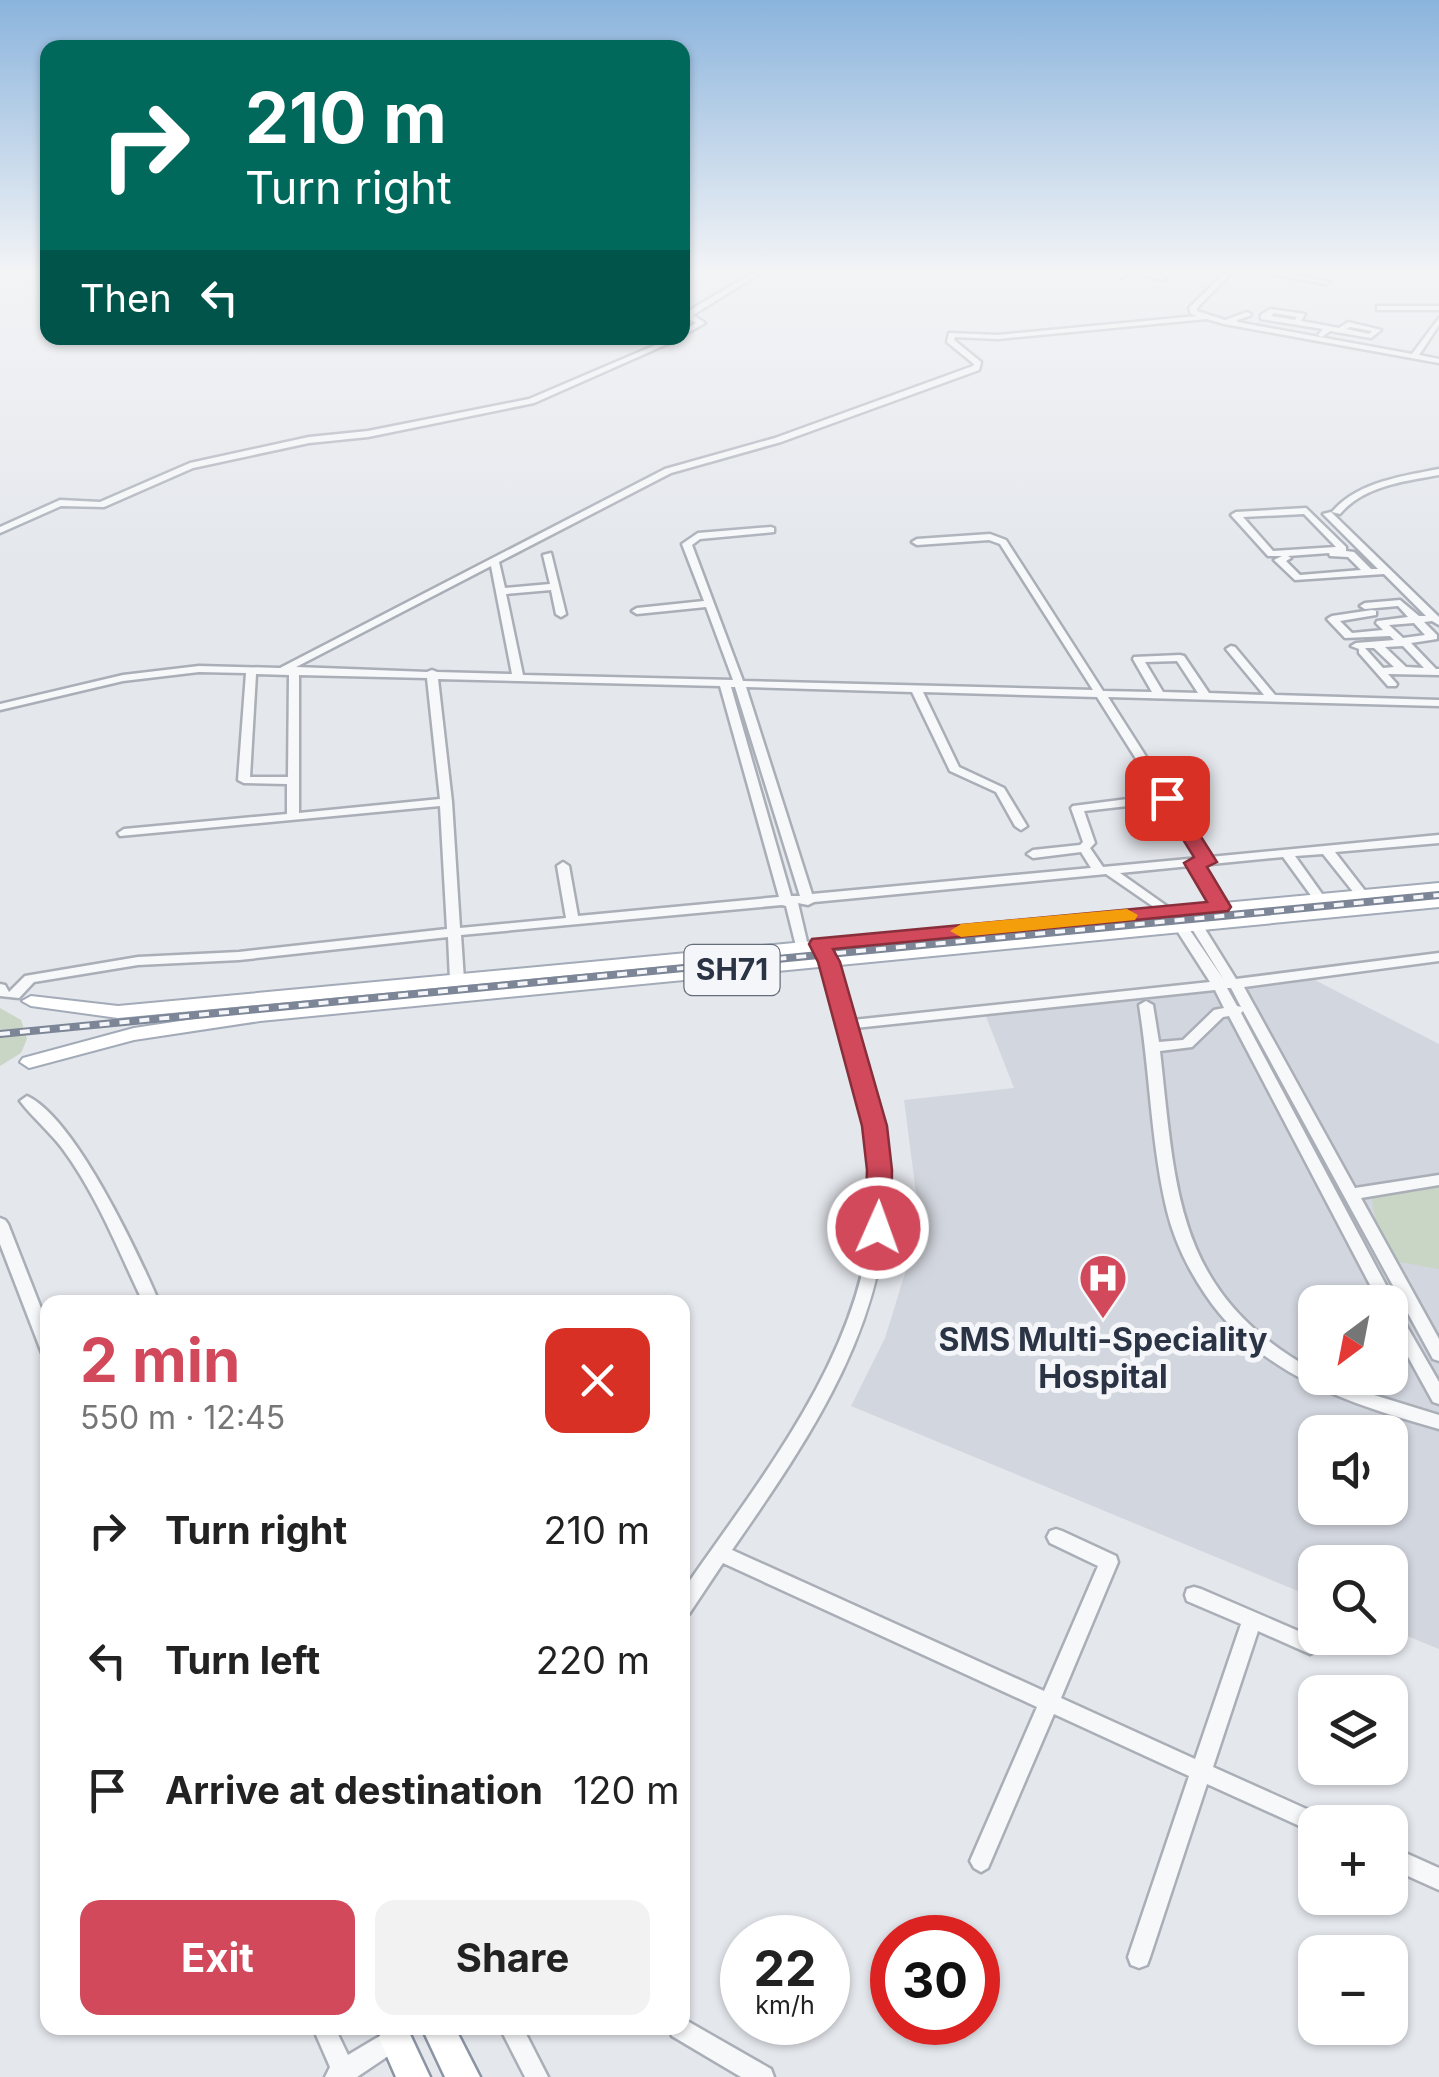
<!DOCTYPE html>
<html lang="en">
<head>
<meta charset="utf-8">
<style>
  :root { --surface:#fff; --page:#f2f2f2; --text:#222; --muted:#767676; --accent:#d1495b }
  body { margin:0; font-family:Inter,sans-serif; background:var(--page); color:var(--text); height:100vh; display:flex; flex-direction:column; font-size:38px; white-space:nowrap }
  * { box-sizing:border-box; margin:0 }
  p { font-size:32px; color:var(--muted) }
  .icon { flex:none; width:55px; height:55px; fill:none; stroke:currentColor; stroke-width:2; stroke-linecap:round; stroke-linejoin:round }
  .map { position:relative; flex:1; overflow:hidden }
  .details { position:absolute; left:40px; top:1295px; width:650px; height:740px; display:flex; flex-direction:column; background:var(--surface); border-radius:20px; box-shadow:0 2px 8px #0004 }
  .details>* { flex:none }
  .guide { position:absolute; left:40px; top:40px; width:650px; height:305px; border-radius:20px; box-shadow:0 2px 8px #0004; background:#00695c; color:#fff; overflow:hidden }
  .needle { width:65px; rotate:212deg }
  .fabs { position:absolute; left:1298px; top:1285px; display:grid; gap:20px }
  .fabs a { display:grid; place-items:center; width:110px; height:110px; border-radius:20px; background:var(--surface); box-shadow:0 2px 8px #0004; font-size:50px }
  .speed { position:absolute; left:720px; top:1915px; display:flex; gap:20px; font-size:50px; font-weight:700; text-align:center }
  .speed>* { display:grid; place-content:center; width:130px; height:130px; border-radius:50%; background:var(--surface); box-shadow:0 2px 8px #0004; line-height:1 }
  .speed small { font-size:25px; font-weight:400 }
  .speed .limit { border:15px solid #d22; background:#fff; color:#111 }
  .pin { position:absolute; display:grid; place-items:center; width:85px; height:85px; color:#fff; margin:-42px; border-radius:20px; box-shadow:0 5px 15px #0006 }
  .me { position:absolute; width:110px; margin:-55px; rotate:2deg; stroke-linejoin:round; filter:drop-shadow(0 0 8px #0008) }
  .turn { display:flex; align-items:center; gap:35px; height:210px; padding:0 40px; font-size:45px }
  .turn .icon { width:130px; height:130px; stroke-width:2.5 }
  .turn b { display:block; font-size:70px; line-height:85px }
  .then { display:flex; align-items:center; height:95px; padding:0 40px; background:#0003; gap:20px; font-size:38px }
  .round { display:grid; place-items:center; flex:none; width:105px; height:105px; border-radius:20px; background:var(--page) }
  .headline { display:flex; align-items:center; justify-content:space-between; height:170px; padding:0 40px }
  h1 { font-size:60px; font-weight:700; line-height:75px; color:var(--accent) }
  .cta { display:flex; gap:20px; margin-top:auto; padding:20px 40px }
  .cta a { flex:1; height:115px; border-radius:20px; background:var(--accent); color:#fff; font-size:40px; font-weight:700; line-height:115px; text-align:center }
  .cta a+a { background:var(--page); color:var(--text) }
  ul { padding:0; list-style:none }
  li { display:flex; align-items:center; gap:30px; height:130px; padding:0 40px }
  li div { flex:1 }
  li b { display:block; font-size:38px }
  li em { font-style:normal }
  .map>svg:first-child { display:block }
</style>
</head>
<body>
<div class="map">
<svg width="1439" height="2077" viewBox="0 0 1439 2077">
  <rect width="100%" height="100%" fill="#e4e7ec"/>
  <path fill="#d2d6de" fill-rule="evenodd" d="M 1307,976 L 1439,1044 L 1439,1649 L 1390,1629 L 1390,1562 L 1315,1562 L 1315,1598 L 851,1406 L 885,1338 L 911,1254 L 918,1208 L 904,1100 L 1014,1088 L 983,1009 ZM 1315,1302 L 1390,1302 L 1390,1378 L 1315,1378 ZM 1315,1432 L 1390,1432 L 1390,1508 L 1315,1508 Z"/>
  <g fill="#c9d6c5">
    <path d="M 0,1008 L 21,1020 L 27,1039 L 21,1053 L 0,1066 Z"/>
    <path d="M 1439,1183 L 1439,1269 L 1399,1262 L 1378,1233 L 1372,1200 L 1377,1195 Z"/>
  </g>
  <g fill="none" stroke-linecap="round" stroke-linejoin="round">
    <g stroke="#a9aeb7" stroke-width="5">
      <g id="minor">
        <path d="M 751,274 L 759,274 L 693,315 L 705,323 L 682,336 L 682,331 L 696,323 L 685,317 L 685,313 Z"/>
        <path d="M 1119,274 L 1126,274 L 1122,278 L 1119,276 Z"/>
        <path d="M 1138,274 L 1153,274 L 1167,278 L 1163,280 Z"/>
        <path d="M 1223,274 L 1230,274 L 1197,308 L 1197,311 L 1225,320 L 1247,312 L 1251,314 L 1250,316 L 1237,320 L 1237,322 L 1412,354 L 1439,318 L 1439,325 L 1419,355 L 1439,359 L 1439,363 L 1224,324 L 1207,319 L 998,339 L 955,337 L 954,340 L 981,362 L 979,370 L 781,442 L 671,473 L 499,562 L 505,588 L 550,584 L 543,555 L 551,553 L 566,614 L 561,617 L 556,614 L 551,590 L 506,594 L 523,675 L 733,680 L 706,607 L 637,614 L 632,611 L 637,608 L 704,601 L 682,544 L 698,533 L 771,527 L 774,528 L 774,532 L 700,539 L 692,545 L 743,681 L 1093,690 L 1000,544 L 989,540 L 917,545 L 912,542 L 917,539 L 990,534 L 1006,540 L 1103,691 L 1152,692 L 1133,659 L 1134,657 L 1180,655 L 1184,656 L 1209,693 L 1264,695 L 1226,649 L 1231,646 L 1235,647 L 1275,695 L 1439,700 L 1439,706 L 1108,697 L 1210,857 L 1439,835 L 1439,843 L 1335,852 L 1366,892 L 1368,895 L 1366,898 L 1358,898 L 1323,854 L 1295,856 L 1325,898 L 1319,902 L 1315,901 L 1283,857 L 1201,865 L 1226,907 L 1220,911 L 1214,907 L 1190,866 L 1120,873 L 1171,909 L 1173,912 L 1167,916 L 1106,874 L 814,902 L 808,905 L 798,903 L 808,946 L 802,950 L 796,946 L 786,906 L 782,905 L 461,935 L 464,980 L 457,984 L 450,980 L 448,937 L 239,960 L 138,965 L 34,982 L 19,998 L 0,996 L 0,984 L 5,985 L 9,992 L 25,976 L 138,957 L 239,952 L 447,929 L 440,806 L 120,836 L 118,833 L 124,829 L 287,814 L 287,784 L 244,783 L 238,780 L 246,673 L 199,672 L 123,681 L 0,710 L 0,704 L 123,675 L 199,666 L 280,668 L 665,469 L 775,438 L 973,366 L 974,364 L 947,342 L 949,333 L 998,335 L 1197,316 L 1191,314 L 1189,308 ZM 491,566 L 512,674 L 437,672 L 432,670 L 427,672 L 296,667 ZM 1177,661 L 1198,693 L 1163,692 L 1145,662 ZM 256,674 L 289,675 L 288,777 L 250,777 ZM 299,675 L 427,678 L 440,799 L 299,813 ZM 438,679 L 720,686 L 779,897 L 578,916 L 569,866 L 563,862 L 557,866 L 566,918 L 460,928 L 452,802 ZM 731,687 L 735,687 L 800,896 L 791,896 ZM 746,687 L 912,692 L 950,771 L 996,792 L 1015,826 L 1021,830 L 1027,826 L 1004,788 L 959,767 L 923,692 L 1097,697 L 1159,795 L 1073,806 L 1071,808 L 1083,842 L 1080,845 L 1033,850 L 1027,854 L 1033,858 L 1081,852 L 1091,868 L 812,894 ZM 1163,802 L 1199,858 L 1103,867 L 1090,848 L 1095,843 L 1084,811 Z"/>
        <path d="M 1270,274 L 1288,274 L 1330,282 L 1326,284 Z"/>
        <rect x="1377" y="306" width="62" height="4"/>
        <path d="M 1270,309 L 1305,314 L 1301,321 L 1339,328 L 1348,322 L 1381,330 L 1371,338 L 1330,331 L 1322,337 L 1318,335 L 1323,329 L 1261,319 L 1261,315 ZM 1274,313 L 1297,317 L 1295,320 L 1271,316 ZM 1350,327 L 1372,331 L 1369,334 L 1346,329 Z"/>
        <path d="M 672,338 L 681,338 L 534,403 L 368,437 L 309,443 L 193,468 L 104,507 L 61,506 L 0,533 L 0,527 L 60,500 L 100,502 L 190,463 L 309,437 L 368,431 L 529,399 Z"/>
        <path d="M 1439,469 L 1439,475 C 1405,481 1363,486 1340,514 L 1332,512 C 1357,482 1403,476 1439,469 Z"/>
        <path d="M 1306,508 L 1346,547 L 1346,551 L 1354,552 L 1371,569 L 1378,569 L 1323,514 L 1331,512 L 1439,617 L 1439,625 L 1432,621 L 1424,622 L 1437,635 L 1437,639 L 1411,643 L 1436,669 L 1439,669 L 1439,675 L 1388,674 L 1397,684 L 1396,686 L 1388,686 L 1359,653 L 1359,649 L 1351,646 L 1356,643 L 1394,640 L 1390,636 L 1345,638 L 1327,619 L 1332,616 L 1372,610 L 1376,611 L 1376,615 L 1340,621 L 1352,633 L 1383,630 L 1376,623 L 1377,621 L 1408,617 L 1398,606 L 1365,609 L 1360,606 L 1365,603 L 1400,600 L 1419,616 L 1426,616 L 1384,574 L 1295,580 L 1274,560 L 1282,556 L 1268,556 L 1231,515 L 1236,512 ZM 1304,514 L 1336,547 L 1273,551 L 1243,517 ZM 1329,553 L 1330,556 L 1348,557 L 1361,570 L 1300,575 L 1286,561 L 1291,558 L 1288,556 ZM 1414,623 L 1425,635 L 1403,638 L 1389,625 ZM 1403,646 L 1424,668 L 1406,667 L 1385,647 ZM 1365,648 L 1374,648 L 1394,667 L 1383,668 Z"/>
        <path d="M 1195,920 L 1200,921 L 1236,979 L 1439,953 L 1439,961 L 1244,987 L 1355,1188 L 1439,1175 L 1439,1185 L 1361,1198 L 1439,1339 L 1439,1361 L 1433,1359 L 1243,1011 L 1241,1013 L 1395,1302 L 1394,1304 L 1439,1382 L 1439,1404 L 1433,1402 L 1390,1324 L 1390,1302 L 1379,1302 L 1229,1016 L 1223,1017 L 1192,1047 L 1160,1051 C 1176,1193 1175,1294 1315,1371 L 1315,1378 L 1328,1378 L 1361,1391 L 1439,1415 L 1439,1429 C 1350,1404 1259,1375 1205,1294 C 1188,1269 1174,1240 1167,1211 C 1151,1144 1150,1073 1139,1005 L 1146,1001 L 1153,1005 L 1159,1042 L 1183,1040 L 1214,1010 L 1224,1008 L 1215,990 L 855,1028 C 869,1074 885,1122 887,1170 C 894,1316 812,1435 732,1550 L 1044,1691 L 1098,1566 L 1050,1543 L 1047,1537 L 1050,1531 L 1056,1529 L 1062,1531 L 1116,1556 L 1118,1562 L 1061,1698 L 1195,1759 L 1241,1624 L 1187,1601 L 1185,1595 L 1187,1589 L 1194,1587 L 1201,1589 L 1317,1639 L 1320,1645 L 1317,1651 L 1310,1654 L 1258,1631 L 1213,1767 L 1322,1816 L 1325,1822 L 1315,1822 L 1315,1833 L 1207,1784 L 1150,1957 L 1147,1965 L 1139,1968 L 1131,1965 L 1128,1957 L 1189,1776 L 1054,1714 L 988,1868 L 981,1872 L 974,1868 L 970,1861 L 1037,1707 L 723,1563 L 689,1614 L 682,1616 L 682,1592 C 771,1463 880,1334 873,1169 C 869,1098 841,1029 822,962 L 813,944 L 814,941 L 824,941 L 836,962 L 853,1020 L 1210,982 L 1174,926 L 1180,922 L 1185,923 L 1224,980 L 1189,924 ZM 1227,988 L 1231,988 L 1241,1007 L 1237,1006 Z"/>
        <path d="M 27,1096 C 75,1118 138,1253 159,1302 L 143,1302 C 118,1250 97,1195 62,1148 C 49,1131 33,1118 20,1101 Z"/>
        <path d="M 0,1218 L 5,1220 L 8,1224 L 48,1326 L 48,1354 L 42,1353 L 40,1348 L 0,1244 Z"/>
        <path d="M 1390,1846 L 1439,1868 L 1439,1890 L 1390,1868 Z"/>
        <path d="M 682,2018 L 771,2069 L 774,2077 L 741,2077 L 672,2036 L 669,2028 L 682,2028 Z"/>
        <path d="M 313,2028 L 335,2028 L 348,2055 L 393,2028 L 403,2030 L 406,2038 L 403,2046 L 357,2077 L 325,2077 L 330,2067 Z"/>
        <path d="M 500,2028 L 523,2028 L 548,2077 L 525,2077 Z"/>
      </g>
    </g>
    <g stroke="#a3abb8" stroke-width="4">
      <g id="major">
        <path d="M 1439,883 L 1439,893 L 118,1018 L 31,1006 L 22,1001 L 31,996 L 118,1006 Z"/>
        <path d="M 1439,897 L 1439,907 L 260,1021 L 134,1040 L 29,1068 L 20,1062 L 23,1058 L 134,1028 L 260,1009 Z"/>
      </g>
    </g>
    <g stroke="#8b94a3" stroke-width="5">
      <g id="highway">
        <path d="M 383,2028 L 407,2028 L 430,2077 L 396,2077 L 379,2038 Z"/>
        <path d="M 422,2028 L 455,2028 L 480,2077 L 445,2077 Z"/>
      </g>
    </g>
    <use href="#minor" fill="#f7f8fa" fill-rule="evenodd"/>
    <use href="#major" fill="#fff" fill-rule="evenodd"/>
    <use href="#highway" fill="#fff" fill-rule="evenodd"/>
    <g stroke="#7d8696" stroke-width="8">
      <path id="rail" d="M 0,1034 L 1439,895"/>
    </g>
    <use href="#rail" stroke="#f4f6f9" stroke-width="4" stroke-dasharray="10" stroke-linecap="butt"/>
  </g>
  <linearGradient id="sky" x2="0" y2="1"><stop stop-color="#8bb4dd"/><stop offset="0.48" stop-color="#f3f4f6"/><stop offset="1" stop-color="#f3f4f6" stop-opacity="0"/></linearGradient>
  <rect width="1439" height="565" fill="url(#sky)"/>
  <path fill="#d1495b" stroke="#882f3b" stroke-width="2.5" d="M 1167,792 L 1174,794 L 1217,862 L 1207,867 L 1231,907 L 1228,911 L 833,949 L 840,962 L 887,1126 L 892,1170 L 891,1228 L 887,1235 L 869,1235 L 865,1228 L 867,1170 L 862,1126 L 818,962 L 809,944 L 812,939 L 1207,902 L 1184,863 L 1194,857 L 1157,798 Z"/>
  <path fill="#f59e0b" d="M 1127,909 L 1138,915 L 1135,920 L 961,937 L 950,931 L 961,924 Z"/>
  <defs>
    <g id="hospital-pin" transform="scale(2.5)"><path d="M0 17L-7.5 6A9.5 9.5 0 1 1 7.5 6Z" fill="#d1495b" stroke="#f4f6f9"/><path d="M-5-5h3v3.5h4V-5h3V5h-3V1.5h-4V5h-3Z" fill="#fff"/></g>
  </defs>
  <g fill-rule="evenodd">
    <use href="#hospital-pin" x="1103" y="1278"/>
  </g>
  <g text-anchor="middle" stroke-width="10" stroke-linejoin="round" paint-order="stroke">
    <rect fill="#f4f6f9" stroke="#676e7b" stroke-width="2.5" x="684.5" y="945" width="95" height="50" rx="8"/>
    <g font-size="30" font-weight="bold" fill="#2b3445">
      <text x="732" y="980">SH71</text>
    </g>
    <g font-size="32" font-weight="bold" fill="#2b3445" stroke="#f4f6f9">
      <text x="1103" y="1351">SMS Multi-Speciality<tspan x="1103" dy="37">Hospital</tspan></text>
    </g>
  </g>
</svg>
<div class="fabs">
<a><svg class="needle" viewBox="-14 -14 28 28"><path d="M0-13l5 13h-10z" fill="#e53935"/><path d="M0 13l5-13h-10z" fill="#767676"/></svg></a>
<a><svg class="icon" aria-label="sound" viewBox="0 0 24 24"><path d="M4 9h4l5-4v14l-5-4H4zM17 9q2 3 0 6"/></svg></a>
<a><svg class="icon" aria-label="search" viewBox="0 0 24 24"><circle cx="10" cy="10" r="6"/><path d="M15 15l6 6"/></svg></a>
<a><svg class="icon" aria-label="layers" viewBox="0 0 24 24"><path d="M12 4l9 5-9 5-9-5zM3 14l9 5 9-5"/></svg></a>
<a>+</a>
<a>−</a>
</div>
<div class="speed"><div>22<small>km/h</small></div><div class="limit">30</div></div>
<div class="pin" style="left:1167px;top:798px;background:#d93025"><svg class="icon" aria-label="arrive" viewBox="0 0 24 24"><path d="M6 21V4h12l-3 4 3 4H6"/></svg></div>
<svg class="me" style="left:878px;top:1228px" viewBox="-20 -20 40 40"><circle r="17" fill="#d1495b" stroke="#fff" stroke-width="3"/><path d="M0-11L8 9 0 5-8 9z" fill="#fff"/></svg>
<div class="guide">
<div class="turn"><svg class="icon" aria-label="right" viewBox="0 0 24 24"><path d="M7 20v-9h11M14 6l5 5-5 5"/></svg><div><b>210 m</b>Turn right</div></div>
<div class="then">Then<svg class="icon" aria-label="left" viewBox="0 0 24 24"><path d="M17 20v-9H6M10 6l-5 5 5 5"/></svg></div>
</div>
<section class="details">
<div class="headline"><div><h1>2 min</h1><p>550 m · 12:45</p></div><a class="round" style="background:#d93025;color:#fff"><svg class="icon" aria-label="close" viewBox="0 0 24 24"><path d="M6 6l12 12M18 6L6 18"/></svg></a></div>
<ul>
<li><svg class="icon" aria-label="right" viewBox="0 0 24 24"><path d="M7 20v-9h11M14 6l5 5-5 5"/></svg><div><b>Turn right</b></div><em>210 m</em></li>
<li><svg class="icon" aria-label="left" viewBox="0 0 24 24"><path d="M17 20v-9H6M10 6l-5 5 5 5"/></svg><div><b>Turn left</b></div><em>220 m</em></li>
<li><svg class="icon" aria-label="arrive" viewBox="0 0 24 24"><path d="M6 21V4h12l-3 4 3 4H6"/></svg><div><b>Arrive at destination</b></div><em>120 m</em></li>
</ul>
<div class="cta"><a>Exit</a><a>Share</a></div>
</section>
</div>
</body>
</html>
